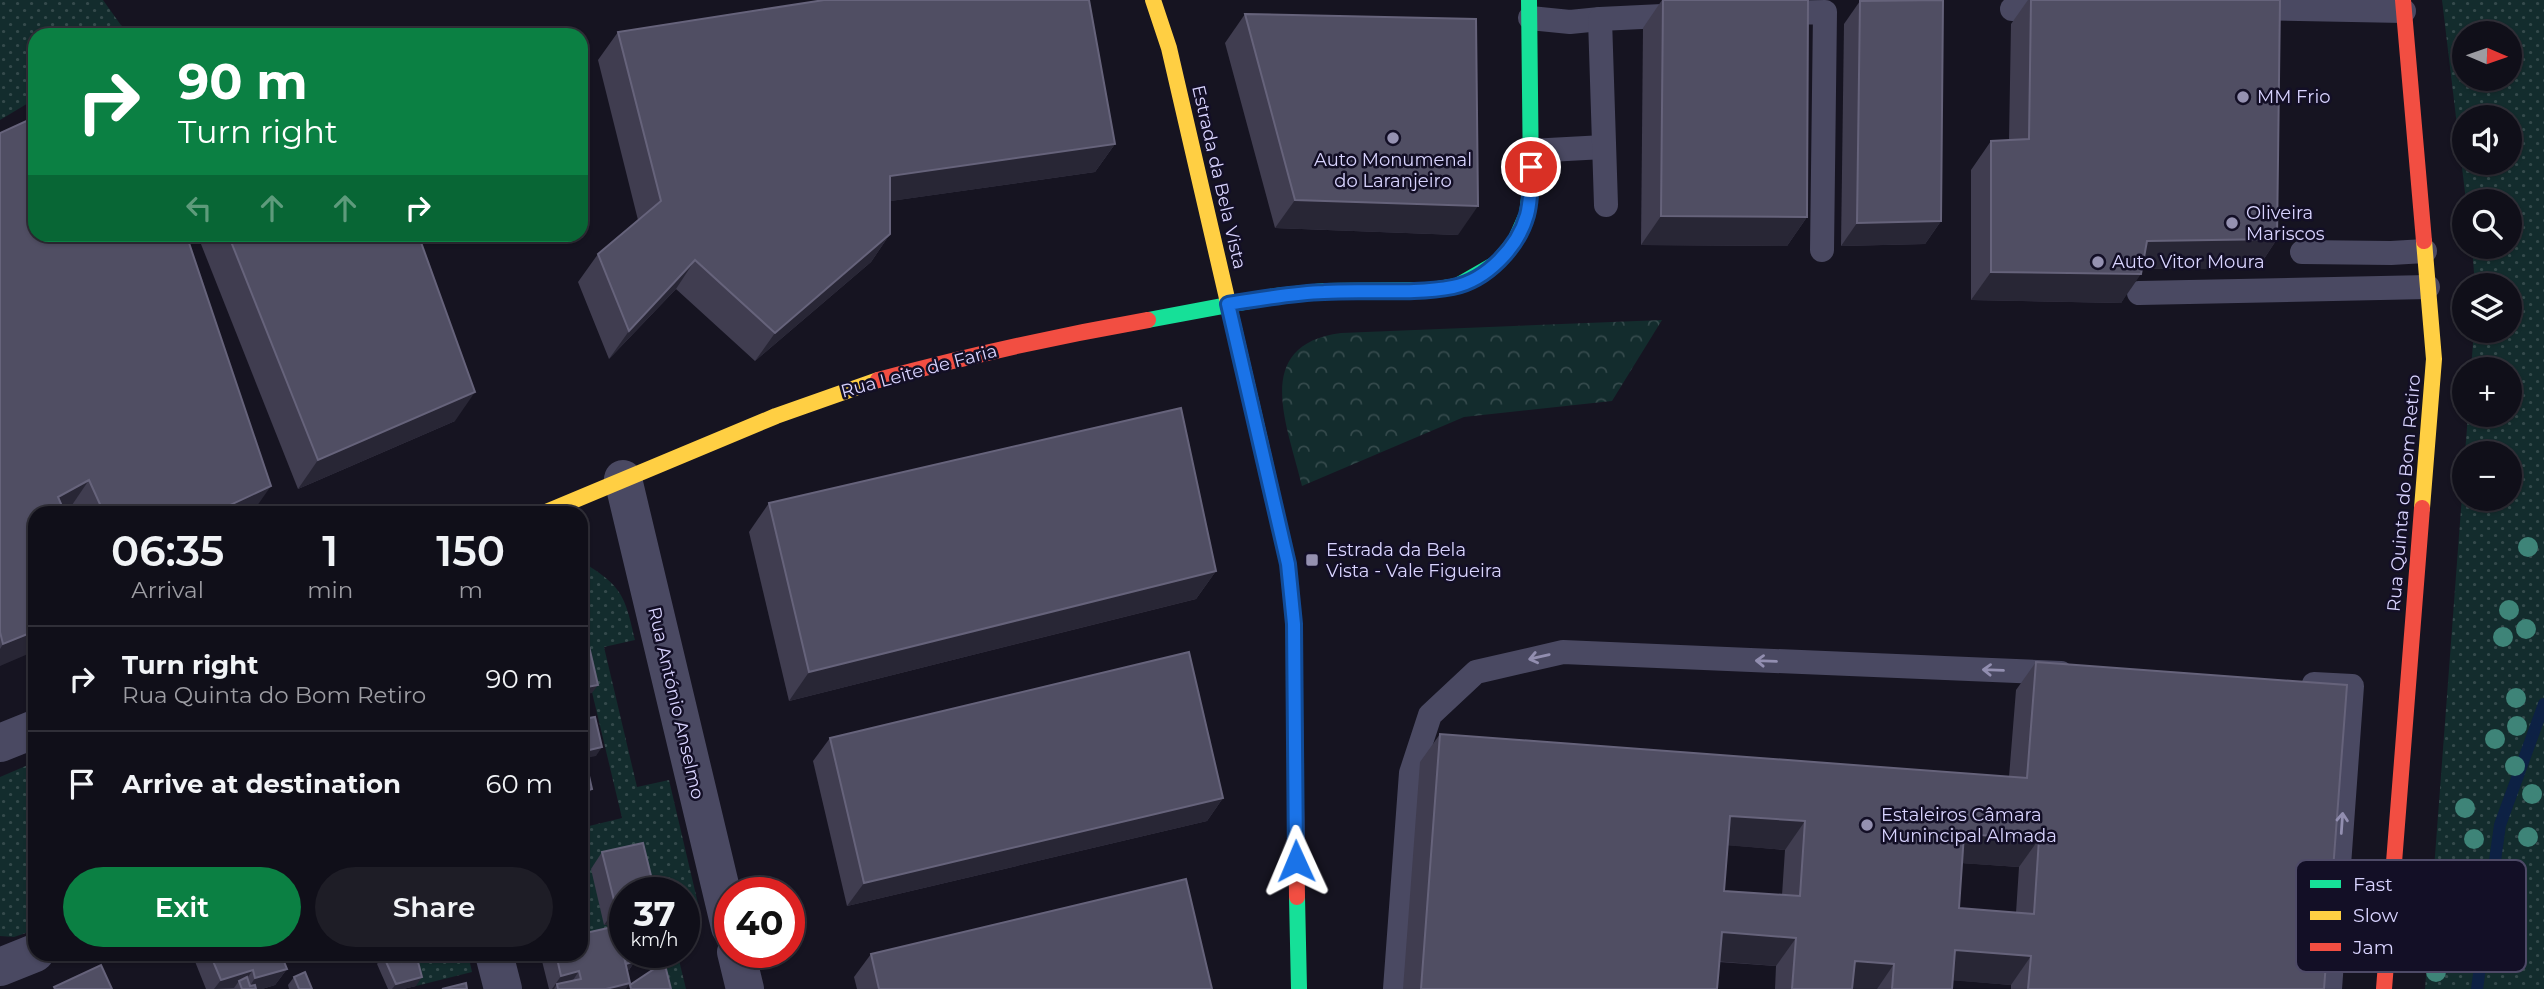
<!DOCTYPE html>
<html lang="en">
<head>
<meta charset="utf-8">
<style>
  :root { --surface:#100f19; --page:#1e1d26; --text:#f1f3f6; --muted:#9c9ca2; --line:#302f38; --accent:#0b8043 }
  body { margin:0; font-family:Montserrat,sans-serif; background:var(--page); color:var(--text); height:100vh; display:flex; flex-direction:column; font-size:26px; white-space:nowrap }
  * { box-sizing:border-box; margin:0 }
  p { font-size:23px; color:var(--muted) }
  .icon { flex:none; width:38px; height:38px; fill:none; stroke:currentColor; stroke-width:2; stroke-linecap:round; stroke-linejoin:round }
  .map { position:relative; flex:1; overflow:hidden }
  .panel { position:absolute; left:28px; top:506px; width:560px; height:455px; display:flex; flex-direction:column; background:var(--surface); border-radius:21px; box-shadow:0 2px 5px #0004,0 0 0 2px var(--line) }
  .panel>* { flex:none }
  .guide { position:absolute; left:28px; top:28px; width:560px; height:214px; border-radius:21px; box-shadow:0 2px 5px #0004,0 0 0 2px var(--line); background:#0b8043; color:#fff; overflow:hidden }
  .needle { width:46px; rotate:92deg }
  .fabs { position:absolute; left:2452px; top:21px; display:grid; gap:14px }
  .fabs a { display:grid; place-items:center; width:70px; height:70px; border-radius:50%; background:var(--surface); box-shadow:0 2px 5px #0004,0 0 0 2px var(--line); font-size:35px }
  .speed { position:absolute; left:609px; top:877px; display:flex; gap:14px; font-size:35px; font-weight:700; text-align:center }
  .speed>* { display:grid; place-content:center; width:91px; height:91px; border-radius:50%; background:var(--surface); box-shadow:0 2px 5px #0004,0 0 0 2px var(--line); line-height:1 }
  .speed small { font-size:18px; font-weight:400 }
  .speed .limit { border:10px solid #d22; background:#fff; color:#111 }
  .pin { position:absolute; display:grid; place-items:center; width:60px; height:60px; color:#fff; margin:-30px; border:4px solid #fff; border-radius:50%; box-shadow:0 2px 7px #0007 }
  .me { position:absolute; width:77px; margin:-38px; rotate:359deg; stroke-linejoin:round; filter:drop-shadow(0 0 5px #0008) }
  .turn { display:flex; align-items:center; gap:24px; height:147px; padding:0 35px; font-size:32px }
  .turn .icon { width:91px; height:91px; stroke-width:2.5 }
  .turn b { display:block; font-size:49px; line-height:60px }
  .lanes { display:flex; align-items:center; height:66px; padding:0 35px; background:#0003; justify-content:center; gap:35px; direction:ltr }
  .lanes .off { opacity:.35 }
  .eta { display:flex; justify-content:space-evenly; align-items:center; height:119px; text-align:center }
  .eta b { font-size:42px; font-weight:600; line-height:49px }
  .action { display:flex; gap:14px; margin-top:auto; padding:14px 35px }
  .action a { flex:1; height:80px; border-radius:42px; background:var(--accent); color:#fff; font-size:28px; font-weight:600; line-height:80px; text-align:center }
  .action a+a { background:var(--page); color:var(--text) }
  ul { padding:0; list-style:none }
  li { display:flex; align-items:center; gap:21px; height:105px; padding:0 35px; border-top:2px solid var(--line) }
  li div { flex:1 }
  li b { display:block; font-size:26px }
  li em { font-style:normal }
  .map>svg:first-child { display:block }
</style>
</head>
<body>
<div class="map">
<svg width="2544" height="989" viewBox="0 0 2544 989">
  <defs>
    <pattern id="green-dots" width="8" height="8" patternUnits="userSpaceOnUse" patternTransform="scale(1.75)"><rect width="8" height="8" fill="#132c2d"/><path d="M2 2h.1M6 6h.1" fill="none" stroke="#354a4c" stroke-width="1.8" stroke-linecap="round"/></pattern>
    <pattern id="forest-crowns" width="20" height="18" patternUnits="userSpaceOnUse" patternTransform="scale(1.75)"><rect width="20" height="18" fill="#132c2d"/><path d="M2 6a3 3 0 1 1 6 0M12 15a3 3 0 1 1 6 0" fill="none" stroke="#354a4c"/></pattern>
  </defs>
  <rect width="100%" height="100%" fill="#161421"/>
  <g fill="url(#green-dots)" fill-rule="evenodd">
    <path d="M 0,0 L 103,0 L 128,35 L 35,35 L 35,99 L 0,120 Z"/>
    <path d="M 2442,0 L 2544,0 L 2544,989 L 2425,989 L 2464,469 L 2464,499 L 2510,499 L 2510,453 L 2465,453 L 2468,415 L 2510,415 L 2510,369 L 2471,369 L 2474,331 L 2510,331 L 2510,285 L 2475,285 L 2472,247 L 2510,247 L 2510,201 L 2466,201 ZM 2464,33 L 2510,33 L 2510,79 L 2464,79 ZM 2510,117 L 2510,163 L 2464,163 L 2464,117 Z"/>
    <path d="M 581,561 C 622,586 625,595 635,640 L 604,647 L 637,787 L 669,780 L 699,908 L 684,912 L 684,892 L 625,892 L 625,951 L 581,945 L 581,828 L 622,818 L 581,646 Z"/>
    <path d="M 35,762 L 35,782 L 27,786 L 35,805 L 35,930 L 14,937 L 0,936 L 0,777 Z"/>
    <path d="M 654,952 L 677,952 L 686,989 L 663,989 Z"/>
    <path d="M 406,954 L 468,954 L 472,972 L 416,986 Z"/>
  </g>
  <path fill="url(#forest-crowns)" d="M 1662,320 L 1612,401 L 1464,417 L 1302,486 C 1288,426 1250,345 1341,333 Z"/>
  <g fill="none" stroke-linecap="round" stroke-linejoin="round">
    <path stroke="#0d2144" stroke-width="12" d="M 2477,989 L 2500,825 L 2544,704"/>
    <g stroke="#4a4962" stroke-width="24">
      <path d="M 2248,8 L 2404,11"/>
      <path d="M 2012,9 L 2054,9"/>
      <path d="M 1775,13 L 1825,12 L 1822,250"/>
      <path d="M 1530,18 L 1570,22 L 1600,19"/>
      <path d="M 1530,151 L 1604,147"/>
      <path d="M 1606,205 L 1600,19 L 1683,15"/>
      <path d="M 2302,252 L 2391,253 L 2425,251"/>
      <path d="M 2139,293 L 2428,287"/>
      <path d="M 2314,684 L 2352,686 L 2330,989"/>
      <path d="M 1395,989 L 1411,773 L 1430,715 L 1476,672 L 1563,652 L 2061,673"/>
    </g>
    <g stroke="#4a4962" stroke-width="38">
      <path d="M 623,479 L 730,927"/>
      <path d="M 0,743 L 35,729"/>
      <path d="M 736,952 L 745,989"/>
      <path d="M 494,954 L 503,989"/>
      <path d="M 0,967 L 35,953"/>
    </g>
    <g stroke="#16e098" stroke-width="16">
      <path d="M 1148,320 L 1276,296 L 1325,291 L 1432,290 L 1457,286 L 1497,263 L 1515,241 L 1527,214 L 1531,183 L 1529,0"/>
      <path d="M 1297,897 L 1299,989"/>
    </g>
    <g stroke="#ffcf43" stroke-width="16">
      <path d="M 1153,0 L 1169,48 L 1261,445"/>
      <path d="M 2422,508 L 2434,359 L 2424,241"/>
      <path d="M 544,513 L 776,416 L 878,380"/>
    </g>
    <g stroke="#f24e42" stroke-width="16">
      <path d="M 2403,0 L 2424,241"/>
      <path d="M 878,380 C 967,356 1057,336 1148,320"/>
      <path d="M 1261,445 L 1288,564 L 1294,624 L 1297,897"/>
      <path d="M 2384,989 L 2422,508"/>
    </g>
  </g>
  <g fill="#3e8478">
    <circle cx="2528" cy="547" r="10"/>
    <circle cx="2509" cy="610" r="10"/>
    <circle cx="2526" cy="629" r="10"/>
    <circle cx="2503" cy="637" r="10"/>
    <circle cx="2516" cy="698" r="10"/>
    <circle cx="2517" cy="726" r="10"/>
    <circle cx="2495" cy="739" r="10"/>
    <circle cx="2515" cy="766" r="10"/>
    <circle cx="2532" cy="794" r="10"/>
    <circle cx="2465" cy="808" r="10"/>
    <circle cx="2528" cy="837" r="10"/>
    <circle cx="2474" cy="839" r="10"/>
    <circle cx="2436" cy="972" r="10"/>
  </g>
  <g fill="#403d50" fill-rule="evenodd">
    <path d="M 1662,0 L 1807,217 L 1787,246 L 1641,245 L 1643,28 Z"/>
    <path d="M 2028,0 L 2280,0 L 2277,239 L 2258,268 L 2142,269 L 2121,303 L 1971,300 L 1971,170 L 1991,141 L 2009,140 L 2011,24 Z"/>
    <path d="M 1860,1 L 1941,221 L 1925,244 L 1841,246 L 1844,24 Z"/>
    <path d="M 1245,14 L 1458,235 L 1275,228 L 1225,43 Z"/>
    <path d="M 618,32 L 1115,144 L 1095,172 L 890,201 L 890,234 L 871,262 L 755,361 L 676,289 L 609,359 L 578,282 L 598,254 L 638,220 L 598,60 Z"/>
    <path d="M 0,133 L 252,513 L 72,513 L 70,508 L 64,511 L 0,666 Z"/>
    <path d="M 197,234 L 418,234 L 455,421 L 298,489 Z"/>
    <path d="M 769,503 L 1216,571 L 1196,599 L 789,701 L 749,532 Z"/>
    <path d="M 2036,662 L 2324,989 L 2011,989 L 2011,985 L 1953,980 L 1952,989 L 1775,989 L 1776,966 L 1719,962 L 1717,989 L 1403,989 L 1420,762 L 1440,734 L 2009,777 L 2016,690 ZM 1728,845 L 1785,850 L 1782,895 L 1724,891 ZM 1962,863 L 2019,867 L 2016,913 L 1959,908 Z"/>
    <path d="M 830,738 L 1223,798 L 1207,821 L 847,906 L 813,761 Z"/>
    <path d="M 602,852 L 625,920 L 604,925 L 591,869 Z"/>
    <path d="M 621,944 L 635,961 L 629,970 L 627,970 L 626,989 L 549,989 L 541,957 L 544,954 L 581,954 Z"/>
    <path d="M 192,954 L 281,954 L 287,969 L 275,985 L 262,989 L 206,989 Z"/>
    <path d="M 871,954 L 1212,989 L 857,989 L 854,977 Z"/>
    <path d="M 383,955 L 401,960 L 416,986 L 403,989 L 388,989 L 377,964 Z"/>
    <path d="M 294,977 L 312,989 L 289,989 L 288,985 Z"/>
  </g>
  <g fill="#282635">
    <path d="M 1115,144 L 1095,172 L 870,204 L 890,176 Z"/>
    <path d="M 1295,200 L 1478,206 L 1458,235 L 1275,228 Z"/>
    <path d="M 1661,216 L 1807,217 L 1787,246 L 1641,245 Z"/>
    <path d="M 1941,221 L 1925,244 L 1841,246 L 1857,223 Z"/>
    <path d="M 890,234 L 871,262 L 755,361 L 775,333 Z"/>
    <path d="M 2277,239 L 2258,268 L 2127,269 L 2147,241 Z"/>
    <path d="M 695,260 L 676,289 L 609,359 L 629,331 Z"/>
    <path d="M 1991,272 L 2141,274 L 2121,303 L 1971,300 Z"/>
    <path d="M 475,392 L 455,421 L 298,489 L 318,460 Z"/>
    <path d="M 89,480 L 70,508 L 61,513 L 58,497 Z"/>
    <path d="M 271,486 L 252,513 L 213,513 Z"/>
    <path d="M 1216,571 L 1196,599 L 789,701 L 809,672 Z"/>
    <path d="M 35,631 L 35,651 L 0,666 L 0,649 L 3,644 Z"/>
    <path d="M 598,685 L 592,693 L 581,695 L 581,688 Z"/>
    <path d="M 602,747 L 596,756 L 581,759 L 581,752 Z"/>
    <path d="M 592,789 L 581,805 L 581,792 Z"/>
    <path d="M 1223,798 L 1207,821 L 847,906 L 864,883 Z"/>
    <path d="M 1730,816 L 1805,821 L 1785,850 L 1710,844 Z"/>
    <path d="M 1964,834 L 2039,839 L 2019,867 L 1944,862 Z"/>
    <path d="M 625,906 L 625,920 L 604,925 L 616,908 Z"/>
    <path d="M 1722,932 L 1796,938 L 1776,966 L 1702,960 Z"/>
    <path d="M 1955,950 L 2031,956 L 2011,985 L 1935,979 Z"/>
    <path d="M 635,961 L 629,970 L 613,974 L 619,965 Z"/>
    <path d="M 1855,961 L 1894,964 L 1877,989 L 1835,989 Z"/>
    <path d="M 287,969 L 275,985 L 262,989 L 248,989 L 255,978 Z"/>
    <path d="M 253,970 L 241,986 L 239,981 L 234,988 L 214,989 L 221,980 Z"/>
    <path d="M 579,971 L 568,988 L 557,984 L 554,989 L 552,989 L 561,976 Z"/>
    <path d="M 422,977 L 416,986 L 403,989 L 392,989 L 396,984 Z"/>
    <path d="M 630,983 L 626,989 L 606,989 Z"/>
  </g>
  <g fill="#504e63" stroke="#66637b" stroke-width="2" fill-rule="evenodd">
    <path d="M 824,0 L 1089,0 L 1115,144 L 890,176 L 890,234 L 775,333 L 695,260 L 629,331 L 598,254 L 661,201 L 618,32 Z"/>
    <path d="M 1663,0 L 1808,0 L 1807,217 L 1661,216 Z"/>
    <path d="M 1943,0 L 1941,221 L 1857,223 L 1860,1 Z"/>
    <path d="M 2031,0 L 2280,0 L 2277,239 L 2147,241 L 2141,274 L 1991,272 L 1991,141 L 2029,139 Z"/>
    <path d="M 1245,14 L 1476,19 L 1478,206 L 1295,200 Z"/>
    <path d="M 35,117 L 35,234 L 186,234 L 271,486 L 213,513 L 104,513 L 89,480 L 58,497 L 65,513 L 35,513 L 35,631 L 3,644 L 0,632 L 0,133 Z"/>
    <path d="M 228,234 L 418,234 L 475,392 L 318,460 Z"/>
    <path d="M 1181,408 L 1216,571 L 809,672 L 769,503 Z"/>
    <path d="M 581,612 L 598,685 L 581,688 Z"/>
    <path d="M 1189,652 L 1223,798 L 864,883 L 830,738 Z"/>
    <path d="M 2036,662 L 2347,685 L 2324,989 L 2028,989 L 2031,956 L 1955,950 L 1952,989 L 1892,989 L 1894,964 L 1855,961 L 1852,989 L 1792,989 L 1796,938 L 1722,932 L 1717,989 L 1421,989 L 1440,734 L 2027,778 ZM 1730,816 L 1805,821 L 1800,896 L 1724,891 ZM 1964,834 L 2039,839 L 2034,914 L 1959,908 Z"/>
    <path d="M 581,710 L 583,719 L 595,717 L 602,747 L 581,752 Z"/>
    <path d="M 587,767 L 592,789 L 581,792 L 581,768 Z"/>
    <path d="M 643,843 L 655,892 L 625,892 L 625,906 L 616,908 L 602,852 Z"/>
    <path d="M 1186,879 L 1212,989 L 879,989 L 871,954 Z"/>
    <path d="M 617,926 L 630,983 L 606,989 L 558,989 L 557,984 L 581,979 L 579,971 L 561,976 L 556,954 L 581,954 L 581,934 Z"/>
    <path d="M 625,943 L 625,952 L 633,952 L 635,961 L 626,964 L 621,944 Z"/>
    <path d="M 210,954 L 281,954 L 287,969 L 255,978 L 253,970 L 221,980 Z"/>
    <path d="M 387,954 L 403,954 L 404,955 L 399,957 L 402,962 L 417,958 L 422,977 L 396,984 L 383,955 Z"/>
    <path d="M 101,965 L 112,989 L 55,989 L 54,987 Z"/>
    <path d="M 665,965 L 671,989 L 631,989 L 630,985 L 657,967 Z"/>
    <path d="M 305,972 L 312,989 L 299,989 L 294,977 Z"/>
    <path d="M 247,977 L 250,986 L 255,985 L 256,989 L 242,989 L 239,981 Z"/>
    <path d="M 466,983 L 467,989 L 442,989 Z"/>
  </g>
  <defs><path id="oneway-shaft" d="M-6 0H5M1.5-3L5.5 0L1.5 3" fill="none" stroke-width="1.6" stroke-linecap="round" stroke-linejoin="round" transform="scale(1.75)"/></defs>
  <g stroke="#928eb0">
    <use href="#oneway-shaft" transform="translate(1539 657) rotate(167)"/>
    <use href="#oneway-shaft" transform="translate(1766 661) rotate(-178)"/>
    <use href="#oneway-shaft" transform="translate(1993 670) rotate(-178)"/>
    <use href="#oneway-shaft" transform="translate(2342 823) rotate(-86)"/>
  </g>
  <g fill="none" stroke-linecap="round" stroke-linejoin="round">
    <g stroke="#114b97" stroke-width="18">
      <path id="route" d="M 1296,861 L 1294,624 L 1288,564 L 1228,304 C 1260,299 1292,293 1324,292 C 1367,289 1411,295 1453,287 C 1487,280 1518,247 1527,215 C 1531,200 1531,182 1531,167"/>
    </g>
    <use href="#route" stroke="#1a73e8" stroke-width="12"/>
  </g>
  <g fill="#9591b1" stroke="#130f26" stroke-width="2.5">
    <circle cx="2243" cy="97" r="7"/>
    <circle cx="1393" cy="138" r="7"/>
    <circle cx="2232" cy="223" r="7"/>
    <circle cx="2098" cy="262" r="7"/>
    <rect x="1305" y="553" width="14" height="14" rx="3.5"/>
    <circle cx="1867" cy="825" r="7"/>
  </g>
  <g text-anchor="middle" stroke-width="5" stroke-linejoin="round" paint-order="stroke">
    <g font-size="18" fill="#d9d4ff" stroke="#130f26" text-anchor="start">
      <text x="2257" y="103">MM Frio</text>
      <text x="1393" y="166" text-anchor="middle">Auto Monumenal<tspan x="1393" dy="21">do Laranjeiro</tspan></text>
      <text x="2246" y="219">Oliveira<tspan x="2246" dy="21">Mariscos</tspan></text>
      <text x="2112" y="268">Auto Vitor Moura</text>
      <text x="1326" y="556">Estrada da Bela<tspan x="1326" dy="21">Vista - Vale Figueira</tspan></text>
      <text x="1881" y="821">Estaleiros Câmara<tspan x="1881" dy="21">Munincipal Almada</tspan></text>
    </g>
    <g font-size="18" fill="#d9d4ff" stroke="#130f26">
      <text transform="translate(1219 177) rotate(77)" y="6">Estrada da Bela Vista</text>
      <text transform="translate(919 371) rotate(-15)" y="6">Rua Leite de Faria</text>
      <text transform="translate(2404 493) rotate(-85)" y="6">Rua Quinta do Bom Retiro</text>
      <text transform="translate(676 703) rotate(77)" y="6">Rua António Anselmo</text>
    </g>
  </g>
  <rect x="2296" y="860" width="230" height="112" rx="10" fill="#130f26" stroke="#4e4a67" stroke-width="2"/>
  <rect x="2310" y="880" width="31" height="8" fill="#16e098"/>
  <rect x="2310" y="911" width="31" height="9" fill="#ffcf43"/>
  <rect x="2310" y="943" width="31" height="8" fill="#f24e42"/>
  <g font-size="19" fill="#d9d4ff">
    <text x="2353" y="891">Fast</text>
    <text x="2353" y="922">Slow</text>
    <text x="2353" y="954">Jam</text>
  </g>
</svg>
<div class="fabs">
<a><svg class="needle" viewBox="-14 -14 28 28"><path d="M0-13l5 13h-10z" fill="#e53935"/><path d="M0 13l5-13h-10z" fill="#9c9ca2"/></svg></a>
<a><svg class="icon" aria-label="sound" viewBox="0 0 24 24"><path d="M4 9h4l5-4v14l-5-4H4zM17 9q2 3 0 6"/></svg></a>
<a><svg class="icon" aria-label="search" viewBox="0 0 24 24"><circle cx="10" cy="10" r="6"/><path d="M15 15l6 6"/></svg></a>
<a><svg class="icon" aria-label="layers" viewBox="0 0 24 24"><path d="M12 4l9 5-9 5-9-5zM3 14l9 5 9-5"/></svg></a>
<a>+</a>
<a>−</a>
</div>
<div class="speed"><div>37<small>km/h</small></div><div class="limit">40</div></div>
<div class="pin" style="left:1531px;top:167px;background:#d93025"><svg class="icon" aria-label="arrive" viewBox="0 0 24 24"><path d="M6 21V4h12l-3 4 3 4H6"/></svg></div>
<svg class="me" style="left:1296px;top:861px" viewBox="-20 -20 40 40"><path d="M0-17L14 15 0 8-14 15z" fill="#1a73e8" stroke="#fff" stroke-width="4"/></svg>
<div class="guide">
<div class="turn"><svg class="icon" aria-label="right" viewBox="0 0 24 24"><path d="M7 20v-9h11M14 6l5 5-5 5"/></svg><div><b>90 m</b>Turn right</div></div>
<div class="lanes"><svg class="icon off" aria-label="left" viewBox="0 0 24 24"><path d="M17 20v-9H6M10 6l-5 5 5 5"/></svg><svg class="icon off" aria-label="ahead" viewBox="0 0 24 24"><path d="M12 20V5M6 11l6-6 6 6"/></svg><svg class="icon off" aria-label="ahead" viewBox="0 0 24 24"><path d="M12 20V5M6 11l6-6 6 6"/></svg><svg class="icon" aria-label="right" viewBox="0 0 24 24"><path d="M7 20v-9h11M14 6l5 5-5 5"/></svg></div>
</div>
<section class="panel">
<div class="eta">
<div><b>06:35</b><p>Arrival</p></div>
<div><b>1</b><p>min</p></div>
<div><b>150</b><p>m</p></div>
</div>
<ul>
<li><svg class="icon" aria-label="right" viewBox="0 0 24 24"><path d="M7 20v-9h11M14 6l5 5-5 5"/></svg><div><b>Turn right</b><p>Rua Quinta do Bom Retiro</p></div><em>90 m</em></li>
<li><svg class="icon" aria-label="arrive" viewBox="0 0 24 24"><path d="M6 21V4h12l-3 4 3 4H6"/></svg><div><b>Arrive at destination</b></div><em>60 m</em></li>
</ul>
<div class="action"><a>Exit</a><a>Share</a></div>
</section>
</div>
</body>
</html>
